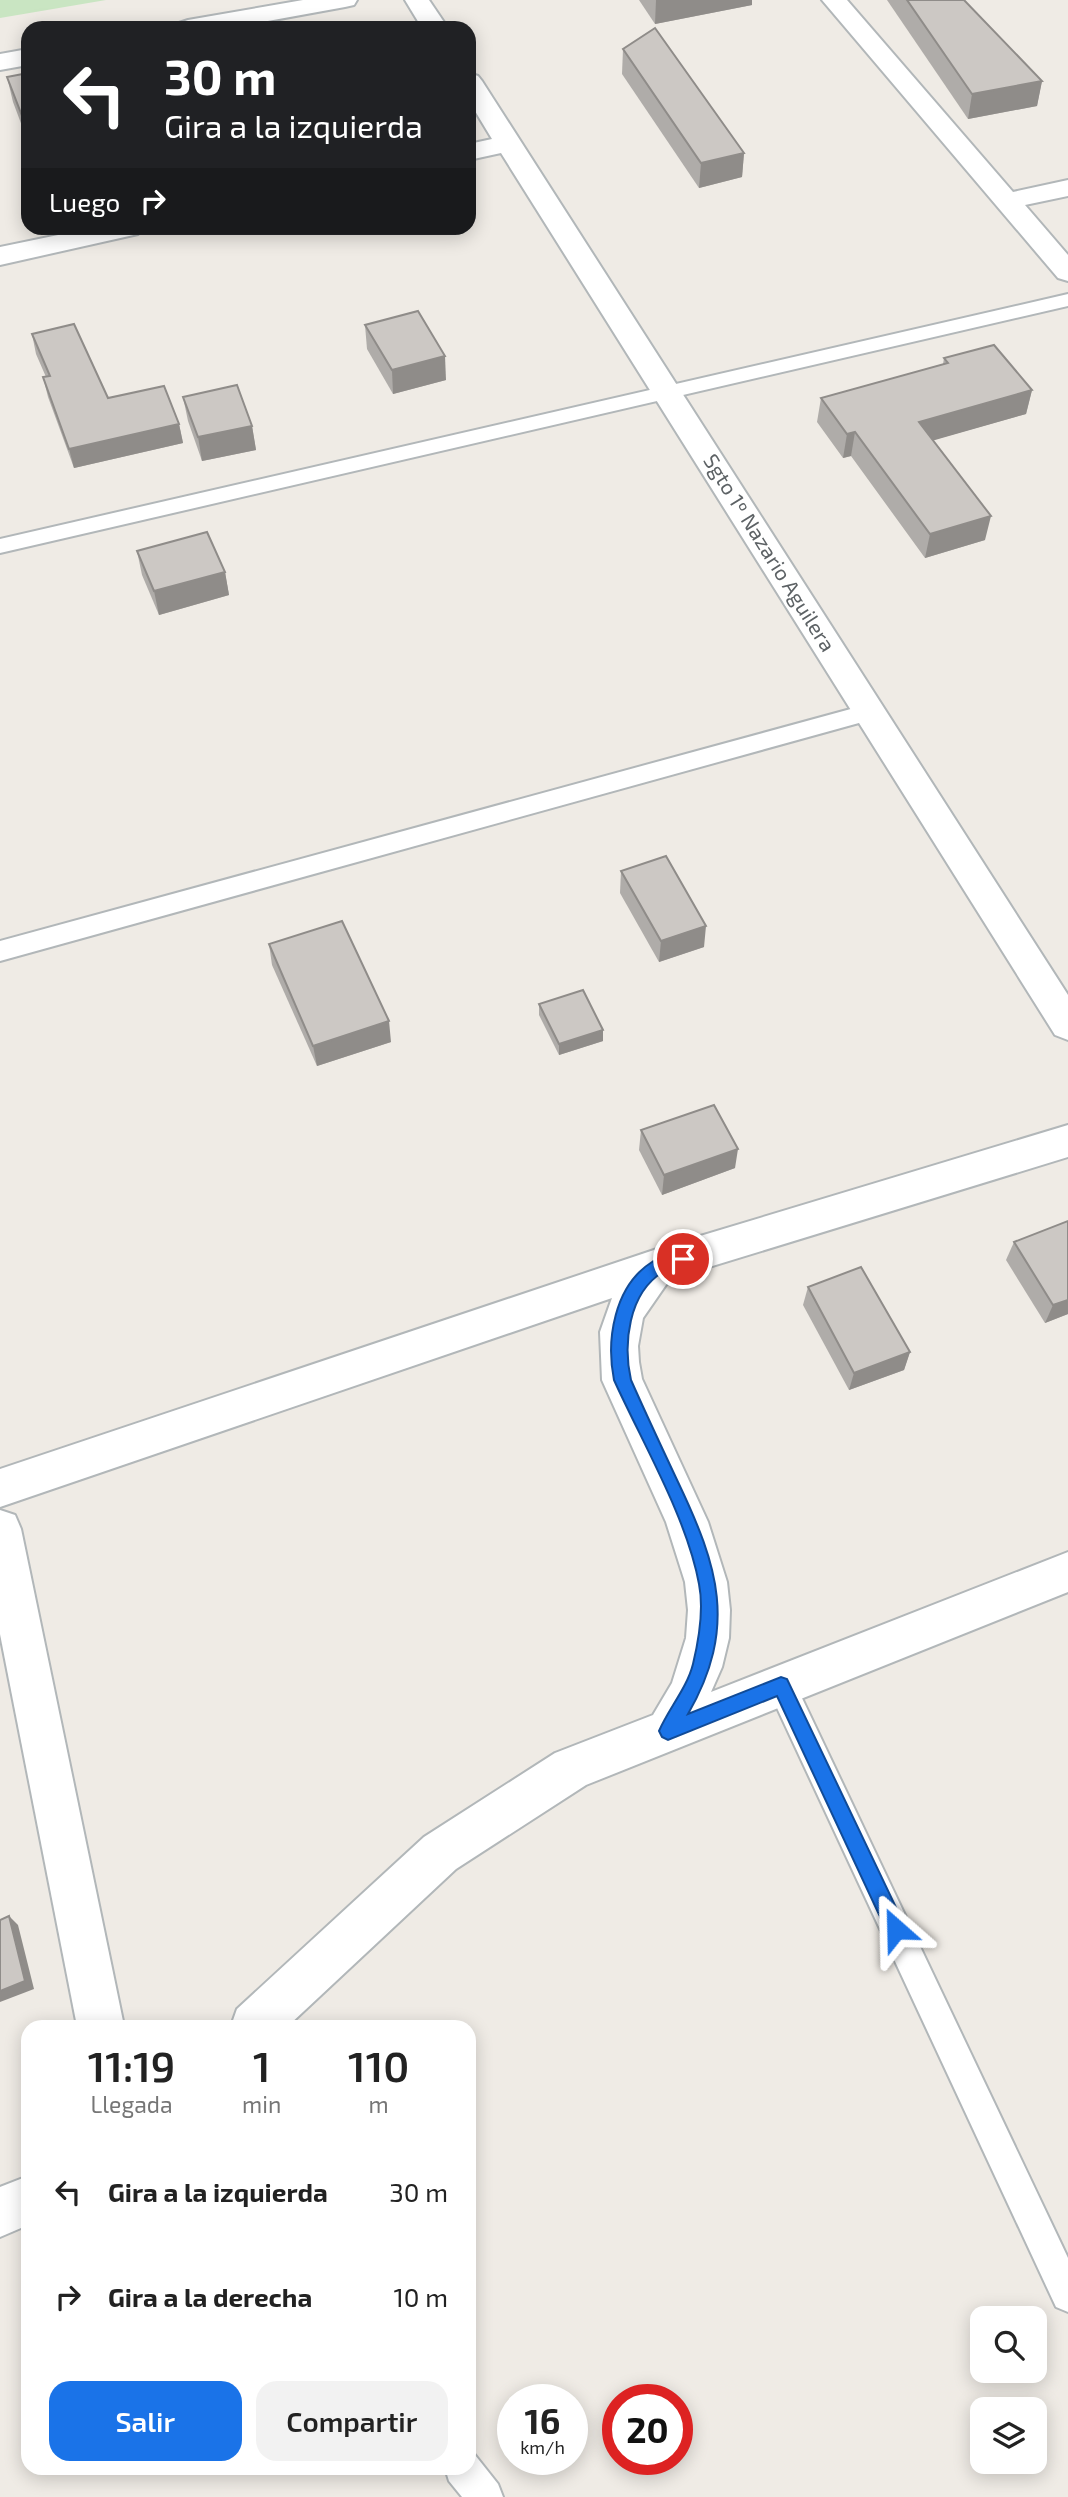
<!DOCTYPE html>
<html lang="es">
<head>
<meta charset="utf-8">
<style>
  :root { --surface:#fff; --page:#f2f2f2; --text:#222; --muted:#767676; --accent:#1a73e8 }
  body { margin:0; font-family:"Exo 2",sans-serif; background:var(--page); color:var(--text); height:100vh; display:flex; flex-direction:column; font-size:26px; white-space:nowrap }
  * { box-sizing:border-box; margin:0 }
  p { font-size:23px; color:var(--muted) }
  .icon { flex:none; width:38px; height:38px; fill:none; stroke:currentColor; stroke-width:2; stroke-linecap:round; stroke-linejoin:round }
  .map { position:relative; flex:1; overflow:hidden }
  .side { position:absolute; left:21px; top:2020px; width:455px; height:455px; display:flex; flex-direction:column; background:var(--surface); border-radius:21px; box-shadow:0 4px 18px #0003 }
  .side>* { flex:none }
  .hud { position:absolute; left:21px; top:21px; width:455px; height:214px; border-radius:21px; box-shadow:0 4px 18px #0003; background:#202124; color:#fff; overflow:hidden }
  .tools { position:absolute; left:970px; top:2306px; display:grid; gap:14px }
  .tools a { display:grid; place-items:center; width:77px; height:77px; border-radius:14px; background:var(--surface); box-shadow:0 4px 18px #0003; font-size:35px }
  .speed { position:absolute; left:497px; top:2384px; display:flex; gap:14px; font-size:35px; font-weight:700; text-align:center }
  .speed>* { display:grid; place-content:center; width:91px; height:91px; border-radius:50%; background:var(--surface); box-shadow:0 4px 18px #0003; line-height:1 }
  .speed small { font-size:18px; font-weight:400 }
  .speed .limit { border:10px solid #d22; background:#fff; color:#111 }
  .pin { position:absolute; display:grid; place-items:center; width:60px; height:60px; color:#fff; margin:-30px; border:4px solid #fff; border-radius:50%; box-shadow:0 2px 7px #0007 }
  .me { position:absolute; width:77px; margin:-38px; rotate:335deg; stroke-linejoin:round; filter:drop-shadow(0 0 5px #0008) }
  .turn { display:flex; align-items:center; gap:24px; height:147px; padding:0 28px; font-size:32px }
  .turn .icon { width:91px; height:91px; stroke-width:2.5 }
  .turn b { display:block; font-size:49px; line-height:60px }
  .then { display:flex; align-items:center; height:66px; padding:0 28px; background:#0003; gap:14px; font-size:26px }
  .eta { display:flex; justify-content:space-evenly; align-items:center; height:119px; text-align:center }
  .eta b { font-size:42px; font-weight:600; line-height:49px }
  .button { display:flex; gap:14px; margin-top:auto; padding:14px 28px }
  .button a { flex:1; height:80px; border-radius:21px; background:var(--accent); color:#fff; font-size:28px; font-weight:600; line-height:80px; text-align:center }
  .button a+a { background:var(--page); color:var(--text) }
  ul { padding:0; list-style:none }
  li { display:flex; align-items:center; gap:21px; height:105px; padding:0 28px }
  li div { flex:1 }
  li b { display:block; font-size:26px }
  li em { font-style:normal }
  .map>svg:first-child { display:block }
</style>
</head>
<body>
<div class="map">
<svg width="1068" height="2497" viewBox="0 0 1068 2497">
  <rect width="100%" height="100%" fill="#efebe5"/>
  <path fill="#c9e5c2" d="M 0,0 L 106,0 L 0,18 Z"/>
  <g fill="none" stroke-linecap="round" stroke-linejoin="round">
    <g stroke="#b2b7b9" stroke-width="4">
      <g id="lane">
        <path d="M 1068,294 L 1068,306 L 0,553 L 0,539 Z"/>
        <path d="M 869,704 L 877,706 L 880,712 L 877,718 L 0,961 L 0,941 Z"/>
        <path d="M 781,1671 L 791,1675 L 1068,2258 L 1068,2312 L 1056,2307 L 771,1695 L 766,1685 L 771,1675 Z"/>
        <path d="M 469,2453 L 475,2455 L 498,2484 L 503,2497 L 462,2497 L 449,2481 L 445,2468 L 469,2468 Z"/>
      </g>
    </g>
    <g stroke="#b2b7b9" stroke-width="4">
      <g id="street">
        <path d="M 303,0 L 357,0 L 354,5 L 345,7 L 230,28 L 175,28 L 179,23 L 188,20 Z"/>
        <path d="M 405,0 L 429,0 L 448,28 L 422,28 Z"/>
        <path d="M 822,0 L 847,0 L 1013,192 L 1068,180 L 1068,196 L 1025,205 L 1068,255 L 1068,281 L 1058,278 Z"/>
        <path d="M 28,49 L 28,65 L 0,70 L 0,54 Z"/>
        <path d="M 469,73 L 478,76 L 482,81 L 1068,995 L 1068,1040 L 1055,1035 L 501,153 L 469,160 L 469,144 L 492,139 L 469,101 Z"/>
        <path d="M 92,228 L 142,228 L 138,234 L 0,265 L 0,247 Z"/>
        <path d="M 1068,1125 L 1068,1157 L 670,1279 L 643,1318 L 638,1346 L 639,1362 L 642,1379 L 708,1522 L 727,1582 L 730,1610 L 729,1638 L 722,1667 L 711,1692 L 1068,1552 L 1068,1592 L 586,1785 L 456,1869 L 288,2026 L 231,2026 L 237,2009 L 424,1837 L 555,1753 L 653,1715 L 672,1683 L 686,1638 L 688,1610 L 685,1582 L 666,1522 L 602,1380 L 600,1332 L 612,1298 L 0,1507 L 0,1469 L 657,1249 Z"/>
        <path d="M 0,1510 L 15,1515 L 21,1529 L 124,2026 L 77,2026 L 0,1634 Z"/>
        <path d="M 28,2176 L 28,2225 L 0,2237 L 0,2187 Z"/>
      </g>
    </g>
    <use href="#lane" fill="#fff" fill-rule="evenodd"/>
    <use href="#street" fill="#fff" fill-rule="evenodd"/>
  </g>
  <g fill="#afaca9">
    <path d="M 639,0 L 752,0 L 752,5 L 655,24 Z"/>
    <path d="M 887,0 L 964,0 L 1042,81 L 1037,106 L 968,119 Z"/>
    <path d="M 623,49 L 744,153 L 742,177 L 699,188 L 622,74 Z"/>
    <path d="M 28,73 L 28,142 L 13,102 L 7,77 Z"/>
    <path d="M 365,325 L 446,380 L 393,394 L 367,349 Z"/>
    <path d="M 32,334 L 108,398 L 179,424 L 183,443 L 74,468 L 48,397 L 43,377 L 46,377 L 36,354 Z"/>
    <path d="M 944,358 L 1032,390 L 1026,414 L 933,440 L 985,540 L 925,558 L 851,456 L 843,458 L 817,422 L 821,398 L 943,364 Z"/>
    <path d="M 183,397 L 252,426 L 256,450 L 202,461 L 188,421 Z"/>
    <path d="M 137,551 L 225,572 L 229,595 L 159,615 L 142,575 Z"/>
    <path d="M 621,871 L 704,947 L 659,962 L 620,893 Z"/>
    <path d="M 269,944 L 391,1042 L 317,1066 L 272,965 Z"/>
    <path d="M 539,1004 L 603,1030 L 603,1041 L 559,1055 L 539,1015 Z"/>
    <path d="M 641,1130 L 735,1168 L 662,1195 L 639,1150 Z"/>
    <path d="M 1068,1221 L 1068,1314 L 1045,1323 L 1006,1260 L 1014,1242 Z"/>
    <path d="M 808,1287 L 910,1352 L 904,1370 L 849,1390 L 803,1305 Z"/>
  </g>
  <g fill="#8f8c89">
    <path d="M 656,0 L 752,0 L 752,5 L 655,24 Z"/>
    <path d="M 1042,81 L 1037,106 L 968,119 L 972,94 Z"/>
    <path d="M 744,153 L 742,177 L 699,188 L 701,163 Z"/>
    <path d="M 445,356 L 446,380 L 393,394 L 392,370 Z"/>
    <path d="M 1032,390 L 1026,414 L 914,446 L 919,422 Z"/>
    <path d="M 179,424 L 183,443 L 74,468 L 69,449 Z"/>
    <path d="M 252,426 L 256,450 L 202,461 L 198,437 Z"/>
    <path d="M 855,432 L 851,456 L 843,458 L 847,434 Z"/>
    <path d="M 991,516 L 985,540 L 925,558 L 930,534 Z"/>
    <path d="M 225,572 L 229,595 L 159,615 L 154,591 Z"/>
    <path d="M 706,926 L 704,947 L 659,962 L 661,941 Z"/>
    <path d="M 389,1021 L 391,1042 L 317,1066 L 313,1046 Z"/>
    <path d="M 603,1030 L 603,1041 L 559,1055 L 559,1044 Z"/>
    <path d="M 738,1149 L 735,1168 L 662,1195 L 664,1175 Z"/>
    <path d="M 1068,1300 L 1068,1314 L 1045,1323 L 1053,1305 Z"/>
    <path d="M 910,1352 L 904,1370 L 849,1390 L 854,1373 Z"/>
    <path d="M 9,1916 L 18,1925 L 34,1989 L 0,2002 L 0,1991 Z"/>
  </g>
  <g fill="#ccc8c4" stroke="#8f8c89" stroke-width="2">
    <path d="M 907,0 L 964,0 L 1042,81 L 972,94 Z"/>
    <path d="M 655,28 L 744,153 L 701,163 L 623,49 Z"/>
    <path d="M 28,73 L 28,125 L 26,126 L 7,77 Z"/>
    <path d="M 418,311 L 445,356 L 392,370 L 365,325 Z"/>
    <path d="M 74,324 L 108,398 L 164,386 L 179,424 L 69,449 L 43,377 L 50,376 L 32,334 Z"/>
    <path d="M 994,345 L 1032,390 L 919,422 L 991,516 L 930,534 L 855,432 L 847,434 L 821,398 L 948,363 L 944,358 Z"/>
    <path d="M 237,385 L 252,426 L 198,437 L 183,397 Z"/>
    <path d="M 207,532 L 225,572 L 154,591 L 137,551 Z"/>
    <path d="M 666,856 L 706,926 L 661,941 L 621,871 Z"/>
    <path d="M 342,921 L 389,1021 L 313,1046 L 269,944 Z"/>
    <path d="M 583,990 L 603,1030 L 559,1044 L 539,1004 Z"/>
    <path d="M 714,1105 L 738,1149 L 664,1175 L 641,1130 Z"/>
    <path d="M 1068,1221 L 1068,1300 L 1053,1305 L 1014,1242 Z"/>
    <path d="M 861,1267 L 910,1352 L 854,1373 L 808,1287 Z"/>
    <path d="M 9,1916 L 25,1981 L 0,1991 L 0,1920 Z"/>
  </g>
  <path fill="#1a73e8" stroke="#114b97" stroke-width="2" d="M 683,1252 L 689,1254 L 691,1259 L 689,1264 C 681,1266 670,1267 663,1272 C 628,1293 623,1345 631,1380 C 646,1414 662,1448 678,1482 C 718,1566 738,1627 688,1714 L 781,1677 L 787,1679 L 903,1922 L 905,1929 L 903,1936 L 896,1939 L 889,1936 L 777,1696 L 668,1740 L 662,1737 L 659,1731 C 669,1708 687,1688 693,1664 C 699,1639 704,1609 699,1584 C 687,1518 642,1442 614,1380 C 606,1340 614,1286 652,1262 C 660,1256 674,1255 683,1252 Z"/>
  <g text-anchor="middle" stroke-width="5" stroke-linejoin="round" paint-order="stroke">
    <g font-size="21" fill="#5d6265" stroke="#fff">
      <text transform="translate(769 553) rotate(58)" y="7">Sgto 1º Nazario Aguilera</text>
    </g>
  </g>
</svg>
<div class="tools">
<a><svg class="icon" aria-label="search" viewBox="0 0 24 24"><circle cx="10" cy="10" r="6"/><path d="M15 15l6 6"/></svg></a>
<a><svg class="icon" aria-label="layers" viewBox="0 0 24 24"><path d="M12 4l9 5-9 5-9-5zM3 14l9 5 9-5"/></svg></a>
</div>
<div class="speed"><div>16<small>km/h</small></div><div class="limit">20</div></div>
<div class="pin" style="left:683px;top:1259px;background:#d93025"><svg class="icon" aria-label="arrive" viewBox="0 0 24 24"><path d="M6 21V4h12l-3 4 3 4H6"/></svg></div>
<svg class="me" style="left:896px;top:1929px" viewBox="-20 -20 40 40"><path d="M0-17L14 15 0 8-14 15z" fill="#1a73e8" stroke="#fff" stroke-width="4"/></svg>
<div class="hud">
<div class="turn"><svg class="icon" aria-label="left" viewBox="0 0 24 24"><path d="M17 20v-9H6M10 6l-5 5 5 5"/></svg><div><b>30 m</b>Gira a la izquierda</div></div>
<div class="then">Luego<svg class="icon" aria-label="right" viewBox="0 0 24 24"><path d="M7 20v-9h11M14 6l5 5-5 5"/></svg></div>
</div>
<section class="side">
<div class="eta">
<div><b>11:19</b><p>Llegada</p></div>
<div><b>1</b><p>min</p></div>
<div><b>110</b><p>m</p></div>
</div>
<ul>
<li><svg class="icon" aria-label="left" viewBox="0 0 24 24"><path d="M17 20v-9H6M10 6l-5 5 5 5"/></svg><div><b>Gira a la izquierda</b></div><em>30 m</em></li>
<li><svg class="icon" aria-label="right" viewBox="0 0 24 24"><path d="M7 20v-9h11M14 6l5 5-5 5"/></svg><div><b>Gira a la derecha</b></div><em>10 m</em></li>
</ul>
<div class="button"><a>Salir</a><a>Compartir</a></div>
</section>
</div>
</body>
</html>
